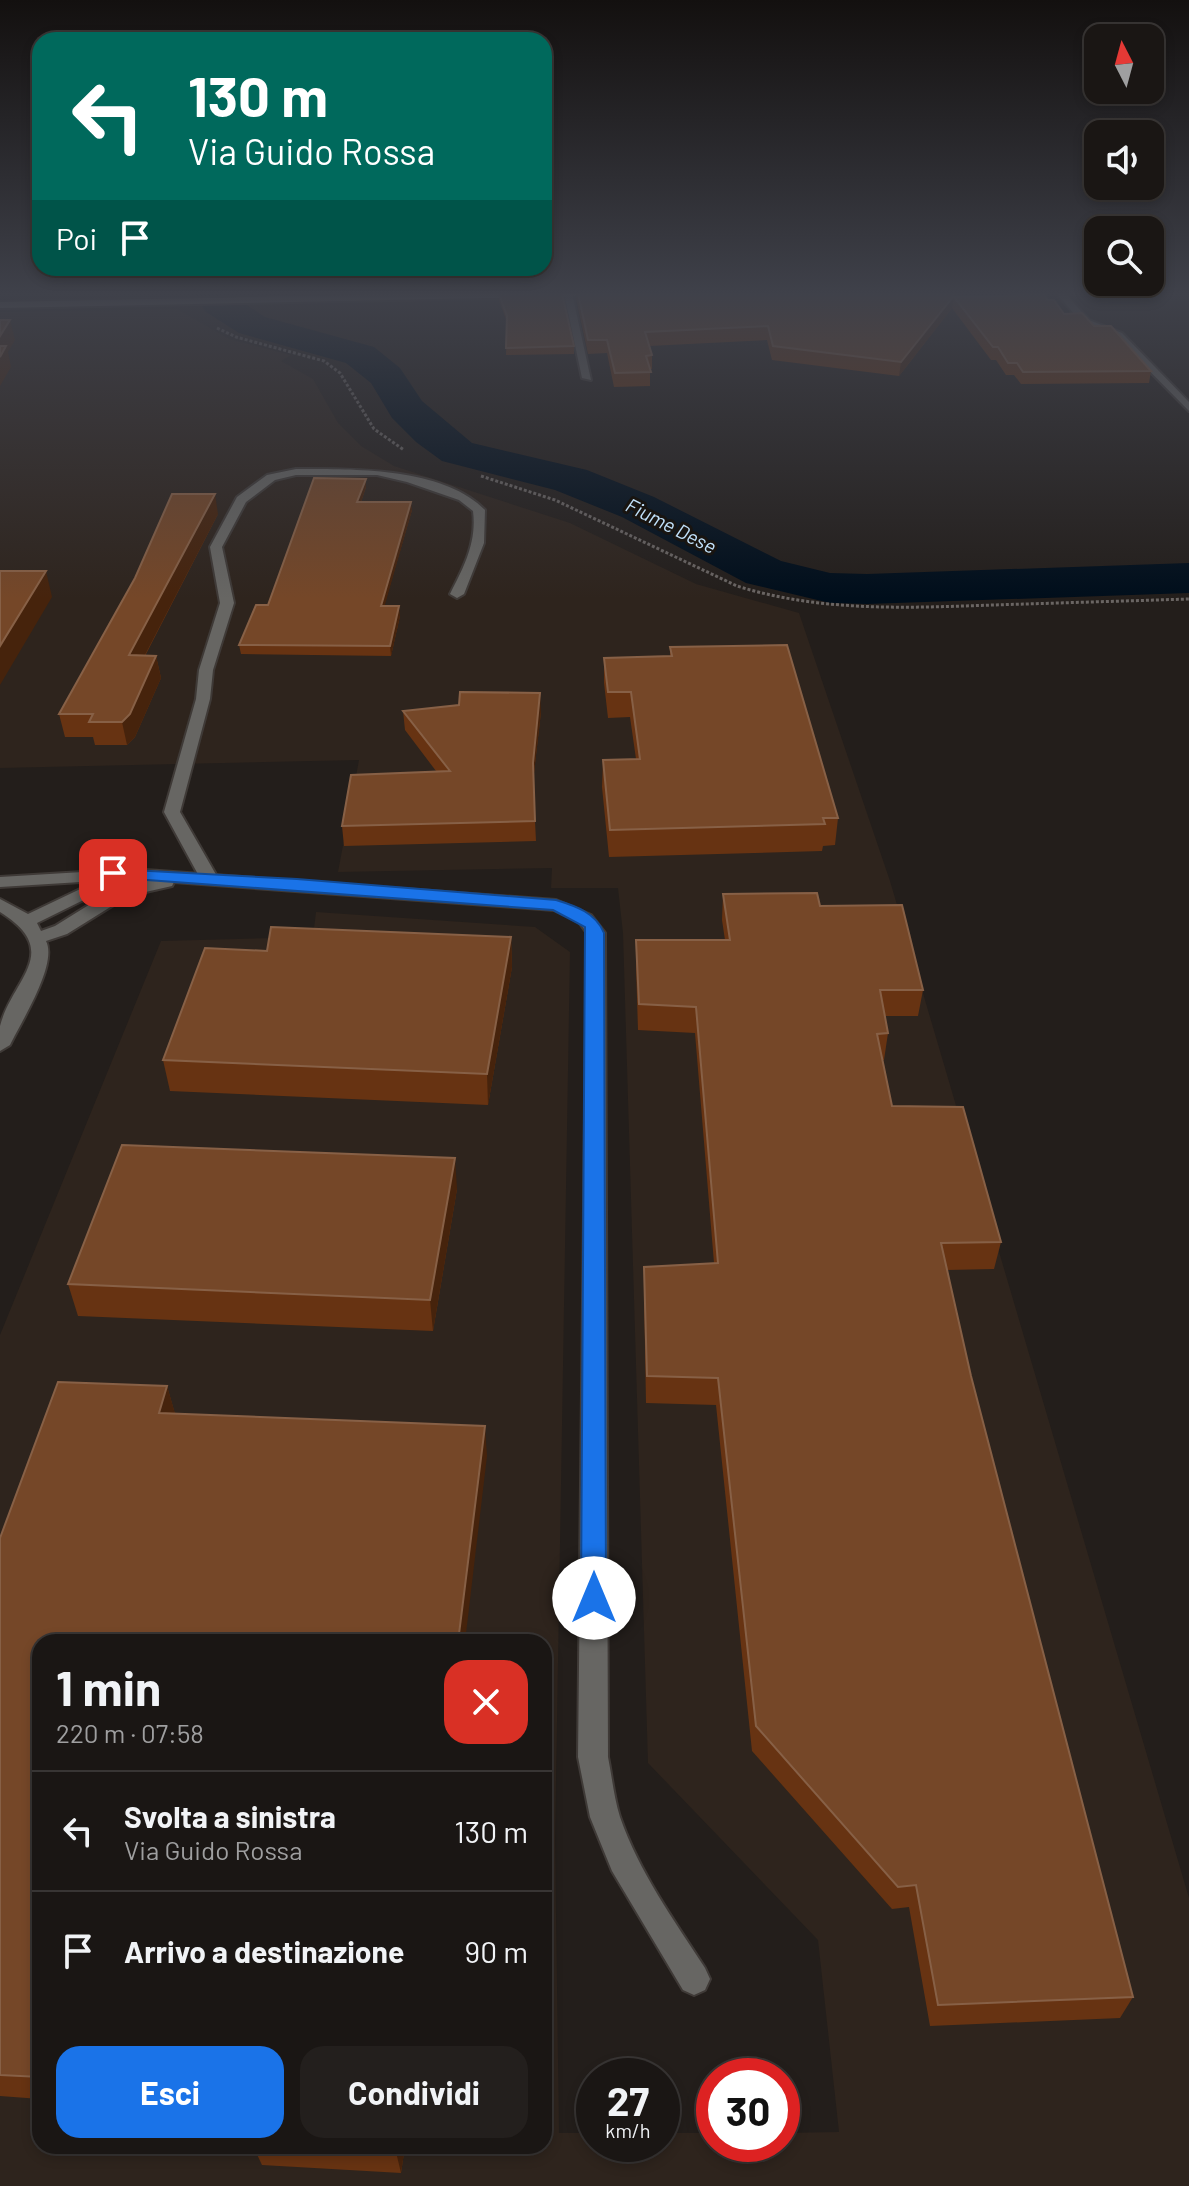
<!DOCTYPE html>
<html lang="it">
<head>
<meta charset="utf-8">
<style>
  :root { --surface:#1a1614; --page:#231f1d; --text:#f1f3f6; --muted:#9f9fa0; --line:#383534; --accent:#1a73e8 }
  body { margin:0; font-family:Barlow,sans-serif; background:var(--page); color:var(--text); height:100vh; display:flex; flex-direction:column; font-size:30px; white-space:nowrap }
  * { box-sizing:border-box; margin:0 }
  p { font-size:26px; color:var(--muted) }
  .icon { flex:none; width:44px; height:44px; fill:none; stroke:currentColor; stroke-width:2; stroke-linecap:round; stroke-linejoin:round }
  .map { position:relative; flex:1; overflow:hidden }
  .panel { position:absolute; left:32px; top:1634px; width:520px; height:520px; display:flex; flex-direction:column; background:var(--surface); border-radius:24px; box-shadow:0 4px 12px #0003,0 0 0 2px var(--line) }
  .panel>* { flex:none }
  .guide { position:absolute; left:32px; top:32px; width:520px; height:244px; border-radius:24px; box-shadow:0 4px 12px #0003,0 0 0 2px var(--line); background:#00695c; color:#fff; overflow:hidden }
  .needle { width:52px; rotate:354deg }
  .fabs { position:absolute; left:1084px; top:24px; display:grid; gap:16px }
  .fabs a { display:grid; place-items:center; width:80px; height:80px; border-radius:16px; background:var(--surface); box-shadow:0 4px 12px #0003,0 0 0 2px var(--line); font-size:40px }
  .speed { position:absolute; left:576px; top:2058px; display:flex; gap:16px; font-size:40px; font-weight:700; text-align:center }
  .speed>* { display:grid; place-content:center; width:104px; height:104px; border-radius:50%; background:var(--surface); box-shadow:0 4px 12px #0003,0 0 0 2px var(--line); line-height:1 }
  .speed small { font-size:20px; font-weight:400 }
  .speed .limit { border:12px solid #d22; background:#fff; color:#111 }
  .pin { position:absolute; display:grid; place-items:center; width:68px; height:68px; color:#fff; margin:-34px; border-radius:16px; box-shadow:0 4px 12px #0006 }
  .me { position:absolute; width:88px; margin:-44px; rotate:0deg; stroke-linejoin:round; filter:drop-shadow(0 0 6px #0008) }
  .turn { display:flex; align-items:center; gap:28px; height:168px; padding:0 24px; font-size:36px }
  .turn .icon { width:104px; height:104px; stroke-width:2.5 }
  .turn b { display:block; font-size:56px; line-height:68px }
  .then { display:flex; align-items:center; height:76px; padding:0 24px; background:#0003; gap:16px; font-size:30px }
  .round { display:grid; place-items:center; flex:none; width:84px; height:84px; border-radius:24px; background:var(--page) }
  .summary { display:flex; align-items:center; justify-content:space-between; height:136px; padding:0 24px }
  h1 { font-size:48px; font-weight:700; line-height:60px }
  .primary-button { display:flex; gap:16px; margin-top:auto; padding:16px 24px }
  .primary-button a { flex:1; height:92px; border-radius:24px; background:var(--accent); color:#fff; font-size:32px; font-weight:700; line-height:92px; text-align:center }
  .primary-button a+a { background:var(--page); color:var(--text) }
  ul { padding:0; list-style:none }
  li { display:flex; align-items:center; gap:24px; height:120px; padding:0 24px; border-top:2px solid var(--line) }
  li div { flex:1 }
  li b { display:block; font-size:30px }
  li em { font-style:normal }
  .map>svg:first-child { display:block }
</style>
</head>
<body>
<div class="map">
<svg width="1189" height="2186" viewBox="0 0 1189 2186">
  <rect width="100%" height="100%" fill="#231e1b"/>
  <path fill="#2e241d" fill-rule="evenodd" d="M 177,309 L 229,339 L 291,355 L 281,361 L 313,379 L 338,423 L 361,446 L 394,466 L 570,523 L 696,584 L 799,613 L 890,881 L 1189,1898 L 1189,2186 L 0,2186 L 0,1335 L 161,941 L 313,937 L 316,912 L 535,927 L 570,952 L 555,1840 L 559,2133 L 594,2133 L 594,2144 L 662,2144 L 662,2133 L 714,2133 L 714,2144 L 782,2144 L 782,2133 L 839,2132 L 818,1940 L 648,1763 L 623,933 L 618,888 L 551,888 L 552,868 L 338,872 L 359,760 L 0,768 L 0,312 ZM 40,1642 L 544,1642 L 544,2146 L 40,2146 Z"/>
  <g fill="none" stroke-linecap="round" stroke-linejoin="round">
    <path fill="#000e1b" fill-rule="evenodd" d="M 193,293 L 229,293 L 265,317 L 374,347 L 400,368 L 422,401 L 472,443 L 587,470 L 654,497 L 781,561 L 830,573 L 867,574 L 1189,563 L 1189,593 L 867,604 L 830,603 L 746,583 L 622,517 L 555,490 L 442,461 L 416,442 L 392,418 L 371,383 L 346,363 L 239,333 L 206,312 Z"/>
    <g stroke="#3f3a37" stroke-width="4">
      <path id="service" d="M 296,469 C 352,469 443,467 485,510 L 484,543 L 464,594 L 457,598 L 450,594 C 464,567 477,542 473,511 L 459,500 L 407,482 L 377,475 L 296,475 L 275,480 L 246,502 L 222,547 L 234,603 L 213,670 L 210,699 L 180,812 L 218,878 L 209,883 L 200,878 L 164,812 L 196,699 L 199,670 L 220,603 L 210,547 L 237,497 L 267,475 Z"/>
    </g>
    <g stroke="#3f3a37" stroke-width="4">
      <g id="minor">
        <path d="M 564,293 L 572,293 L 591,380 L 582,378 Z"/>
        <path d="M 1056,293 L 1065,293 L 1089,320 L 1122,333 L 1189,402 L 1189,411 L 1116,337 L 1083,324 Z"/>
        <path d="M 132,869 L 556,900 L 591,915 L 605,933 L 608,1757 C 612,1777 614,1798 620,1817 C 639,1872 674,1920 705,1968 L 710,1979 L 705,1990 L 694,1995 L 683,1990 L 612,1871 L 590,1817 L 578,1757 L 587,933 L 579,922 L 554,910 L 174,882 L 172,886 L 128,896 L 67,934 L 46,941 C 58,964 21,1022 10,1045 L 0,1051 C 0,1043 0,1033 0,1026 C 12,979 64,952 0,912 L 0,899 L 28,914 L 97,881 L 0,887 L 0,877 ZM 124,880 L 150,880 L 116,888 L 55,926 L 41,931 L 37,923 Z"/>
      </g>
    </g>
    <g stroke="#3f3a37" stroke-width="4">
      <path id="secondary" d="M 453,293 L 583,293 L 579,296 L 0,308 L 0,302 Z"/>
    </g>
    <g stroke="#6a6563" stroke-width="3" stroke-dasharray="3 2" stroke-linecap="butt">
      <path d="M 217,328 L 236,337 L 324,361 L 340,373 L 374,429 L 404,450"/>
      <path d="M 481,476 L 555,500 L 737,586 C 820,612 907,608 993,605 C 1058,603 1124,601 1189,599"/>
    </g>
    <use href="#service" fill="#676663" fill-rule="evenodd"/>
    <use href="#minor" fill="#676663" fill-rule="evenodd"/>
    <use href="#secondary" fill="#918e8a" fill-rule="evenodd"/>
  </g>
  <g fill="#673312">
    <path d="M 576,293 L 964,293 L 961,297 L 1048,300 L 1064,314 L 1094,326 L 1151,371 L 1149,383 L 1021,384 L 1014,375 L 1006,375 L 996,360 L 991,360 L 952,308 L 899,376 L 772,360 L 767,340 L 649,346 L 652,355 L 652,369 L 650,369 L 650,386 L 614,387 L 607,353 L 588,354 L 576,299 Z"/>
    <path d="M 499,294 L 574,346 L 574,354 L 506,355 L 507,322 L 499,301 Z"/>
    <path d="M 366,479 L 366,487 L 361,502 L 412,510 L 384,606 L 400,616 L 391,656 L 241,654 L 239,645 Z"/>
    <path d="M 218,514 L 145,656 L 156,656 L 161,678 L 135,737 L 127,745 L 95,745 L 93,737 L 65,737 L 59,714 Z"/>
    <path d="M 670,647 L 838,818 L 835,845 L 823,846 L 822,851 L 609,857 L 602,787 L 603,760 L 636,759 L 630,717 L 608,718 L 604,683 L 604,658 L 670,656 Z"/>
    <path d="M 403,711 L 541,712 L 533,781 L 536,841 L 344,846 L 342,826 L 436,771 L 405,730 Z"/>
    <path d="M 723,894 L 820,906 L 923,990 L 918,1016 L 885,1016 L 888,1033 L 884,1060 L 883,1060 L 892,1106 L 1001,1242 L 994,1269 L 947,1270 L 971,1376 L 1133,1997 L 1120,2018 L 930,2026 L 909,1907 L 892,1909 L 752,1751 L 716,1405 L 646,1403 L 644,1293 L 644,1267 L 714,1263 L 695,1033 L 638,1030 L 636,966 L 636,940 L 725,940 L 722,920 Z"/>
    <path d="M 511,937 L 512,967 L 488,1105 L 170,1091 L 163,1060 L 267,951 Z"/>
    <path d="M 457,1189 L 433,1331 L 78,1316 L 68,1284 Z"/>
    <path d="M 167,1386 L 175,1414 L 487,1456 L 40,1642 L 40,2099 L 0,2096 L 0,1538 Z"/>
    <path d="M 253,2146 L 405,2146 L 401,2173 L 262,2165 Z"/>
  </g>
  <g fill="#46230c">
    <path d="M 956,293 L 964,293 L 958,301 L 954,297 L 952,308 L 899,376 L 901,362 Z"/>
    <path d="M 10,320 L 15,340 L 8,352 L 11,367 L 0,386 L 0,336 Z"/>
    <path d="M 366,479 L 366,487 L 358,511 L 357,502 Z"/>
    <path d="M 215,494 L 218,514 L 133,678 L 129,655 Z"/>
    <path d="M 411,502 L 412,510 L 382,615 L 381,606 Z"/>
    <path d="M 46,571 L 52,597 L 0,685 L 0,646 Z"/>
    <path d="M 399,606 L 400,616 L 391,656 L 390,646 Z"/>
    <path d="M 156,656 L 161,678 L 135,737 L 127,745 L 122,722 Z"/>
    <path d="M 540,693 L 541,712 L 533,782 L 533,763 Z"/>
    <path d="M 511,937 L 512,967 L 488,1105 L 487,1074 Z"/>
    <path d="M 455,1158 L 457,1189 L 433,1331 L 430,1300 Z"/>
    <path d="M 167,1386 L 176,1417 L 159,1413 Z"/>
    <path d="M 485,1426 L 487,1456 L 465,1642 L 458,1642 Z"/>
    <path d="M 396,2146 L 405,2146 L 401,2173 L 396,2152 Z"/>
  </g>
  <g fill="#754728" stroke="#876046" stroke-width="2">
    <path d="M 562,293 L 574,346 L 506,348 L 507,316 L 499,294 Z"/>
    <path d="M 578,293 L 956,293 L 901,362 L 773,346 L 768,326 L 645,332 L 652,355 L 646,356 L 651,372 L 615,373 L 607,340 L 588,340 Z"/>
    <path d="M 1044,295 L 1048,300 L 1054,300 L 1064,314 L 1082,313 L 1094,326 L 1111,326 L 1151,371 L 1023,372 L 1017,363 L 1008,363 L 998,347 L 993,347 L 954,297 Z"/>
    <path d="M 0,320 L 10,320 L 0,336 Z"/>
    <path d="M 0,346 L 6,346 L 0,357 Z"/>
    <path d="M 314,478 L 366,479 L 357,502 L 411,502 L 381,606 L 399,606 L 390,646 L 239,645 L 256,605 L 268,605 Z"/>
    <path d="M 172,494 L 215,494 L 129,655 L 156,656 L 130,714 L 122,722 L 89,722 L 93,714 L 59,714 L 135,578 Z"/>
    <path d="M 0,571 L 46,571 L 0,646 Z"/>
    <path d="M 787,645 L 838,818 L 823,818 L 825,824 L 610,830 L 603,760 L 640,759 L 631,692 L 608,692 L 604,658 L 672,656 L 670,647 Z"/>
    <path d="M 460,692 L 540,693 L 533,763 L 535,821 L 342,826 L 351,775 L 450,771 L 403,711 L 459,705 Z"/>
    <path d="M 817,893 L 820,906 L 902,905 L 923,990 L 880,990 L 888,1033 L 877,1034 L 892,1106 L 963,1107 L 1001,1242 L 941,1243 L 971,1376 L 1133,1997 L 938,2005 L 916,1885 L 898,1887 L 756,1726 L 718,1378 L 647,1376 L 644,1267 L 718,1263 L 696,1007 L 639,1004 L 636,940 L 730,940 L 723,894 Z"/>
    <path d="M 271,927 L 511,937 L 487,1074 L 163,1060 L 205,948 L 267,951 Z"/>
    <path d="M 122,1145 L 455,1158 L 430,1300 L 68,1284 Z"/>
    <path d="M 58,1382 L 167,1386 L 159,1413 L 485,1426 L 458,1642 L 40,1642 L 40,2077 L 0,2075 L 0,1538 Z"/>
    <path d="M 292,2146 L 396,2146 L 396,2152 Z"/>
  </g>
  <linearGradient id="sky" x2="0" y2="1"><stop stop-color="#13100f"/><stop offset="0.49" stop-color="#3f414a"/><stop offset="1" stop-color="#3f414a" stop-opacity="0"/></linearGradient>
  <rect width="1189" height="599" fill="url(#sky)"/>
  <path fill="#1a73e8" stroke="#114b97" stroke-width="2" d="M 113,869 L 297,879 L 556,900 C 576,906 596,913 604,933 L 606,1598 L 602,1606 L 594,1609 L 585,1606 L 581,1598 L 585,927 L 553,910 L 107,877 L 107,870 Z"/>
  <g text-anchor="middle" stroke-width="6" stroke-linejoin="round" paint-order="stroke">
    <g font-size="20" font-style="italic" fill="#c2e2fb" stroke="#191511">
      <text transform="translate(671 526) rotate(27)" y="7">Fiume Dese</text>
    </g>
  </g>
</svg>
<div class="fabs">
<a><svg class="needle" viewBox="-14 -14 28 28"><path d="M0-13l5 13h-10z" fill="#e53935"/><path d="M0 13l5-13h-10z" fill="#9f9fa0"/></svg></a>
<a><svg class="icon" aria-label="sound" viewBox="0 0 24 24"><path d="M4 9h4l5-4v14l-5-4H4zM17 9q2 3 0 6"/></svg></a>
<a><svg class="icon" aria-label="search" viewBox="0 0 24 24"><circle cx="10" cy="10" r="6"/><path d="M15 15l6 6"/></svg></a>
</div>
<div class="speed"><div>27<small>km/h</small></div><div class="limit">30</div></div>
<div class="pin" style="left:113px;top:873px;background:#d93025"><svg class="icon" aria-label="arrive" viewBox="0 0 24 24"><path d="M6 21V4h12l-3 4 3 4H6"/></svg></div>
<svg class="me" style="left:594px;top:1598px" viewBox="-20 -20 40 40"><circle r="19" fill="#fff"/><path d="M0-13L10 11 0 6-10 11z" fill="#1a73e8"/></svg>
<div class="guide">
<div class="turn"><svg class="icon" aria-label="left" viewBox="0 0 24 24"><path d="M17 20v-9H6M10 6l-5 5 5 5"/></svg><div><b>130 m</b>Via Guido Rossa</div></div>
<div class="then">Poi<svg class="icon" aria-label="arrive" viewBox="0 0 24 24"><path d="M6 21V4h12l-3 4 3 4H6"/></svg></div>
</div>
<section class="panel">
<div class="summary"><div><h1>1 min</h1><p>220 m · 07:58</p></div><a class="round" style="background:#d93025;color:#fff"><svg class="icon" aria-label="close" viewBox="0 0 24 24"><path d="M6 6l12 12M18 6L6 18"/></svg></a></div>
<ul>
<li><svg class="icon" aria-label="left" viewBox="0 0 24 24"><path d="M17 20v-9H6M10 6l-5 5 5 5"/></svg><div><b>Svolta a sinistra</b><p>Via Guido Rossa</p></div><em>130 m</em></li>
<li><svg class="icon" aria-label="arrive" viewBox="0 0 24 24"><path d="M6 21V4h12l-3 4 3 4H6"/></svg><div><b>Arrivo a destinazione</b></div><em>90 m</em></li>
</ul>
<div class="primary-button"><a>Esci</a><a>Condividi</a></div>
</section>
</div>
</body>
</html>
